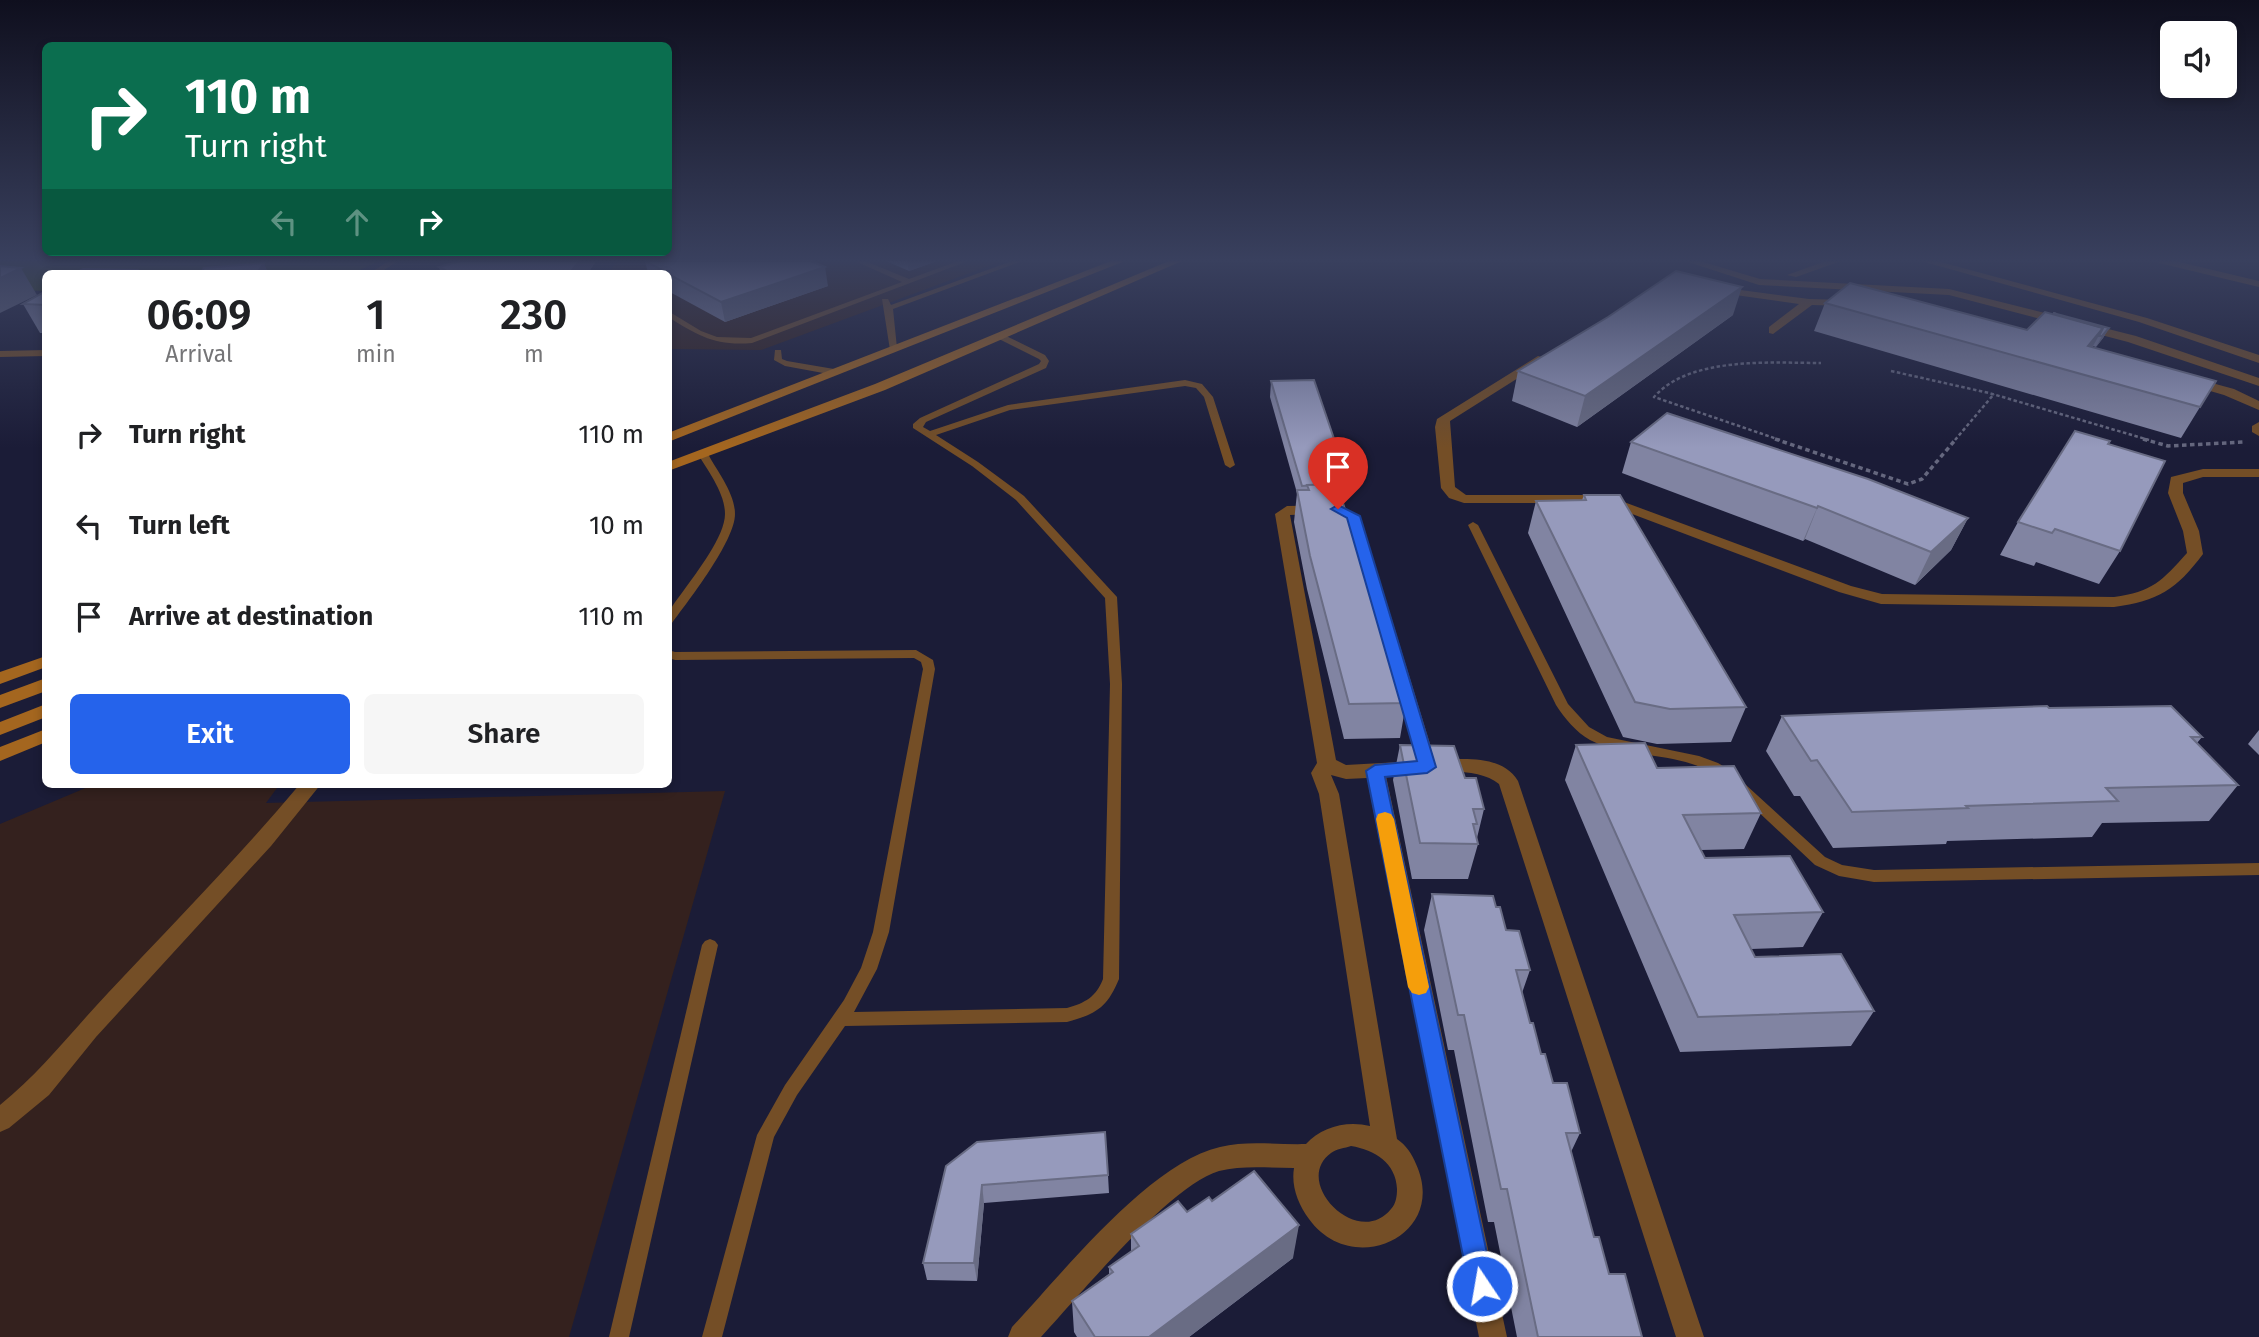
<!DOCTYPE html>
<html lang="en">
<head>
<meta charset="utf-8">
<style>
  :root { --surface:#fff; --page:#f6f6f6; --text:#202124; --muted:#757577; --accent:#2563eb }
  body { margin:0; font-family:"Fira Sans",sans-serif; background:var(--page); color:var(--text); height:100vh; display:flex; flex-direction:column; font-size:26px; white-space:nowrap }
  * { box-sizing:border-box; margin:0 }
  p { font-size:23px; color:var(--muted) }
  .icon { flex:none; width:38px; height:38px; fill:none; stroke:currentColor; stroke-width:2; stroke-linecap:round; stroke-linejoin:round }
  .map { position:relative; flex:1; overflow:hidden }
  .drawer { position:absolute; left:42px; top:270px; width:630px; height:518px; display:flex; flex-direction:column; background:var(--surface); border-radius:10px; box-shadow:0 4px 10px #0003 }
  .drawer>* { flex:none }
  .guide { position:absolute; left:42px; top:42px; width:630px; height:214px; border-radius:10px; box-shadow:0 4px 10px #0003; background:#0b6e4f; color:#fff; overflow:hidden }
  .tools { position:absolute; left:2160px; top:21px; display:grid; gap:14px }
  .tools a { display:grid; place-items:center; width:77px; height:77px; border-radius:10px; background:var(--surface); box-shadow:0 4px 10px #0003; font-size:35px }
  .pin { position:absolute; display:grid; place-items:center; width:60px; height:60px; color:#fff; margin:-72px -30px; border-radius:50% 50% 50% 0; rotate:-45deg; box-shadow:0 0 7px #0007 }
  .pin .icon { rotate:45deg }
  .me { position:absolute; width:77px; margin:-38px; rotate:348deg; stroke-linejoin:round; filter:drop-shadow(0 0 5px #0008) }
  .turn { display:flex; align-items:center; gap:24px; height:147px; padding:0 28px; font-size:32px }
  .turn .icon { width:91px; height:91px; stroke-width:2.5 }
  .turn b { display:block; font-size:49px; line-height:60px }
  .lanes { display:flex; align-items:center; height:66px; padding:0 28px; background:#0003; justify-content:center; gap:35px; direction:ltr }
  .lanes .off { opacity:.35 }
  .eta { display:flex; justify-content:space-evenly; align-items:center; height:119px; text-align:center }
  .eta b { font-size:42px; font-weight:600; line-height:49px }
  .cta { display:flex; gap:14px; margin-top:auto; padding:14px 28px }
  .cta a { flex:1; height:80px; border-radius:10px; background:var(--accent); color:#fff; font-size:28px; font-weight:600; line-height:80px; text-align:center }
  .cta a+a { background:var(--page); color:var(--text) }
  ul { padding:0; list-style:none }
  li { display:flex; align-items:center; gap:21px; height:91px; padding:0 28px }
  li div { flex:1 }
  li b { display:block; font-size:26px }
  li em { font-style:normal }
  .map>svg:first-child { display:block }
</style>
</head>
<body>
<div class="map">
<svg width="2259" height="1337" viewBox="0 0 2259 1337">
  <rect width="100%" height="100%" fill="#1b1c37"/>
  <g fill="#34211e">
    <path d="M 618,261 L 1002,261 L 761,350 L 669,349 L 668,273 L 608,273 Z"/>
    <path d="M 95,784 L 280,784 L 266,803 L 725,791 L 569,1337 L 0,1337 L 0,824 Z"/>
  </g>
  <path fill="#3a4b13" d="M 0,261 L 379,261 L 352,273 L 46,273 L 45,291 L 0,289 Z"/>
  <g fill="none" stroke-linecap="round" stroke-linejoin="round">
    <g stroke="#65677e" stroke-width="2.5" stroke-dasharray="3.5 2.5" stroke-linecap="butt">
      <path d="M 1891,371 L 1989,393 L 2149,440"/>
      <path d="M 1780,440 L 1654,397 C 1690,356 1771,363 1821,363"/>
      <path d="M 1955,440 L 1994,394"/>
    </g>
    <g stroke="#65677e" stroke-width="3.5" stroke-dasharray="4.5 3.5" stroke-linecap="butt">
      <path d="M 1775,439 L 1908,484 L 1922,479 L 1956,439"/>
      <path d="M 2143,439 L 2168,446 L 2244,442"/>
    </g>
    <g fill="#744e26" fill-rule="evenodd">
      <path d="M 389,261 L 398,261 L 379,273 L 370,273 Z"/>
      <path d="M 855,261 L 865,261 L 909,279 L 958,261 L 968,261 L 752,343 C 715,346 699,336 668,317 L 668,311 L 701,331 L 717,337 L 751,338 L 902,282 Z"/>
      <path d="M 1012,261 L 1022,261 L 893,309 L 897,348 L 890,350 L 882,299 L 888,299 L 891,305 Z"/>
      <path d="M 1000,333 L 1045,355 L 1049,361 L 1046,368 L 926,422 L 923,427 L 930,431 L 1008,405 L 1185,380 L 1202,384 L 1213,397 L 1235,465 L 1230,468 L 1225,465 L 1204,397 L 1196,388 L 1185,386 L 1010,410 L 936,435 L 978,462 L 1024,496 L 1117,597 L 1122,684 L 1119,979 C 1107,1008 1096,1014 1067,1022 L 845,1026 L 797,1095 L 774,1137 L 722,1337 L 702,1337 L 757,1135 L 785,1085 L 844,1000 L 861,968 L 873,932 L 923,669 L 921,662 L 914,658 L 675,660 L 668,658 L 668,650 L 675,652 L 916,650 L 933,660 L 935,669 L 889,932 L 877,969 L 854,1012 L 1067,1008 C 1085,1003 1096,997 1103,979 L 1110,684 L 1105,598 L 1016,500 L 972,466 L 913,428 L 913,424 L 920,418 L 1039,364 L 1041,361 L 1039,359 L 997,338 L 997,334 Z"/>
      <path d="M 46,350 L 46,356 L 0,357 L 0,351 Z"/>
      <path d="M 775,350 L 781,350 L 782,359 L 787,361 L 834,369 L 838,372 L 834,375 L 785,366 L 774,360 Z"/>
      <path d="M 703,451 L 708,454 C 717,471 735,493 735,514 C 735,541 689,600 672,623 L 668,623 C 668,608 675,603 684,590 C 697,572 725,536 725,514 C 725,493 708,471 698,454 Z"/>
      <path d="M 1473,522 L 1478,525 L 1568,704 L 1589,727 L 1607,737 L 1699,756 L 1718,763 L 1733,772 L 1735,775 L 1733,778 C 1720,781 1705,767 1692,764 C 1659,753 1621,756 1590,740 C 1576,732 1565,719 1556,705 L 1468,525 Z"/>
      <path d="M 1741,783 L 1746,785 L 1825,857 L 1842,865 L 1874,870 L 2259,863 L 2259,875 L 1874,882 L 1839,876 L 1815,865 L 1736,791 L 1734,788 L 1736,785 Z"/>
      <path d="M 710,939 L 715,941 L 718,945 L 629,1337 L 609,1337 L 702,945 L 705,941 Z"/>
    </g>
    <g fill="#744e26" fill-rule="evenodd">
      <path d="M 1685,261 L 1700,261 L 1760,279 L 1949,289 L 2136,336 L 2259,378 L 2259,386 L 2128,342 L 1949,295 L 1759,285 Z"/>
      <path d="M 1826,261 L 1841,261 L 1796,277 L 1787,275 Z"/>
      <path d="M 1921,261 L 1937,261 L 2147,318 L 2259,355 L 2259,363 L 2139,322 Z"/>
      <path d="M 2158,261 L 2175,261 L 2259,281 L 2259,287 L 2159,263 Z"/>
      <path d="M 1718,287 L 1809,299 L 1847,300 L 1853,303 L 1847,306 L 1812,305 L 1773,334 L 1769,333 L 1769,327 L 1799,304 L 1714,292 L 1714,288 Z"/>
      <path d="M 1538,356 L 1542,357 L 1542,363 L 1450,421 L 1455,487 L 1466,495 L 1605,495 L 1851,586 L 1882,594 L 2114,597 C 2152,592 2162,581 2187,553 L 2183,531 L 2168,493 L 2171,477 L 2203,469 L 2259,469 L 2259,477 L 2203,477 L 2183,483 L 2183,493 L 2199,531 L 2203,554 C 2176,590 2158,601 2114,607 L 1881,604 L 1839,592 L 1603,503 L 1464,503 L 1449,498 L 1441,488 L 1435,427 L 1437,419 Z"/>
      <path d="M 2190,377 L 2234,389 L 2259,401 L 2259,410 L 2224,395 L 2186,384 L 2184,381 Z"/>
      <path d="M 2259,422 L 2259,436 L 2252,432 L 2252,426 Z"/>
      <path d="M 1338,505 L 1360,516 L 1435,760 C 1462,759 1502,754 1518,781 L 1704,1337 L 1676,1337 L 1499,784 C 1474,763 1418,775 1386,776 L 1507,1337 L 1479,1337 L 1367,778 L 1346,779 L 1331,775 L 1339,794 L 1397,1139 C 1406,1145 1412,1154 1416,1164 C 1449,1236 1352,1279 1309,1219 C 1298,1204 1291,1186 1294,1168 C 1270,1168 1242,1165 1219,1171 C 1169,1186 1079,1296 1041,1337 L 1008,1337 L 1012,1327 C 1062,1274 1149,1163 1220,1147 C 1247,1140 1278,1145 1306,1144 C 1321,1127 1347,1120 1370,1126 L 1319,794 L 1311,773 L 1317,763 L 1275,514 L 1287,506 ZM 1336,513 L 1346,518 L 1417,761 L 1346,765 L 1336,760 L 1290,515 ZM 1351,1146 C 1375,1150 1396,1163 1397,1189 C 1397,1196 1396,1204 1391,1209 C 1358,1250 1291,1182 1331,1153 C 1336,1149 1345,1148 1351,1146 Z"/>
      <path d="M 300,784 L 321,784 L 271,846 L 96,1037 L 49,1095 L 9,1128 L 0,1132 L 0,1105 C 41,1072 72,1031 108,993 C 173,924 239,857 300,784 Z"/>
    </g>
    <g fill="#a4661f" fill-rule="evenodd">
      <path d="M 1111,261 L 1125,261 L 668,442 L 668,433 Z"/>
      <path d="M 1169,261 L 1182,261 L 885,390 L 668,471 L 668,462 L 875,384 Z"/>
      <path d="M 46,656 L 46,667 L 0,684 L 0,672 Z"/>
      <path d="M 46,678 L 46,691 L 0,708 L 0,695 Z"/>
      <path d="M 46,704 L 46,717 L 0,735 L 0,722 Z"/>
      <path d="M 46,729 L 46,742 L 0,761 L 0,747 Z"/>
    </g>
  </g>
  <g fill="#8184a2">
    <path d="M 460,261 L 596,261 L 588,273 L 441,273 L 439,267 Z"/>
    <path d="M 645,261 L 828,286 L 725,322 L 668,291 L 668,273 L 648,273 Z"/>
    <path d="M 886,261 L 937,261 L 909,271 Z"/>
    <path d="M 46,291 L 46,333 L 40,333 L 23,304 Z"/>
    <path d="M 1825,303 L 2027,330 L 2109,328 L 2103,338 L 2096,347 L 2093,346 L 2093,348 L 2216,381 L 2181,438 L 1814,331 Z"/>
    <path d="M 1733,315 L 1577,427 L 1512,401 L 1518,371 Z"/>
    <path d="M 1271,381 L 1346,474 L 1344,491 L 1339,491 L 1406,703 L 1400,738 L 1344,739 L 1307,589 L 1294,522 L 1297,493 L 1270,397 Z"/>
    <path d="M 1631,442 L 1968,518 L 1951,550 L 1915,585 L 1805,539 L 1803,541 L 1622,473 Z"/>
    <path d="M 2108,444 L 2120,551 L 2099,584 L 2036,562 L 2034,566 L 2000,555 L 2018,522 Z"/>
    <path d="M 1584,495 L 1746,707 L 1731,742 L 1657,744 L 1623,737 L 1528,533 L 1536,501 L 1582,500 Z"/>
    <path d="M 2049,708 L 2202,737 L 2197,743 L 2238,785 L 2209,821 L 2102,823 L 2092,837 L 1947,841 L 1946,844 L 1833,848 L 1800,796 L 1794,796 L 1766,751 L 1782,716 Z"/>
    <path d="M 2259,730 L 2259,755 L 2248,744 Z"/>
    <path d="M 1400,745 L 1465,778 L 1484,809 L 1477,838 L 1478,844 L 1468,879 L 1412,879 L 1393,780 Z"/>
    <path d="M 1576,745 L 1657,768 L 1761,813 L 1744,849 L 1701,850 L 1705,858 L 1823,912 L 1803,947 L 1751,949 L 1755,957 L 1874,1011 L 1851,1046 L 1680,1052 L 1565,780 Z"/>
    <path d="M 1432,894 L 1496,907 L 1506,930 L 1530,970 L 1522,993 L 1530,1023 L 1541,1054 L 1553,1083 L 1580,1133 L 1571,1152 L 1594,1237 L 1609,1274 L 1642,1337 L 1517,1337 L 1494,1222 L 1488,1222 L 1454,1050 L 1448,1050 L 1424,930 Z"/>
    <path d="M 946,1166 L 1108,1175 L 1109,1193 L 984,1203 L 977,1281 L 927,1280 L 923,1263 Z"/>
    <path d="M 1212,1201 L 1293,1258 L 1189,1337 L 1077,1337 L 1074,1332 L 1072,1301 L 1109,1274 L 1109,1267 L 1131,1252 L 1131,1234 L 1187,1212 Z"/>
  </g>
  <g fill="#696c84">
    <path d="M 579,261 L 596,261 L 588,273 L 570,273 Z"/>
    <path d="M 907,261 L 937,261 L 909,271 Z"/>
    <path d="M 264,263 L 268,273 L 257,273 Z"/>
    <path d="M 825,267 L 828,286 L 725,322 L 721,302 Z"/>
    <path d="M 21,268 L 37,295 L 0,313 L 0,278 Z"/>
    <path d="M 1742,287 L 1733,315 L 1577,427 L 1585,396 Z"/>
    <path d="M 2103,328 L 2087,357 L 2088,346 Z"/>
    <path d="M 2109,328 L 2103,338 L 2096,347 L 2102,336 Z"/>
    <path d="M 1818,506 L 1805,539 L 1803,541 L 1817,508 Z"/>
    <path d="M 1968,518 L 1951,550 L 1915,585 L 1931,552 Z"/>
    <path d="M 982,1185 L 984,1203 L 977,1281 L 974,1263 Z"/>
    <path d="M 1299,1225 L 1293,1258 L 1189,1337 L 1149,1337 Z"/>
  </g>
  <g fill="#969abc" stroke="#696c84" stroke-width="2">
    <path d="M 460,261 L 579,261 L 570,273 L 450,273 L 439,267 Z"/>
    <path d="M 645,261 L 811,261 L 825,267 L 721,302 L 668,274 L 668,273 Z"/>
    <path d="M 264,263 L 257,273 L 201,273 L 204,268 Z"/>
    <path d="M 0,266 L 21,268 L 0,278 Z"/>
    <path d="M 83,269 L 136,270 L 131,273 L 76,273 Z"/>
    <path d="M 1676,271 L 1742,287 L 1585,396 L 1518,371 L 1608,317 Z"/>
    <path d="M 1850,283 L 2027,330 L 2045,312 L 2103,328 L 2088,346 L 2216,381 L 2200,407 L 1825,303 Z"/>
    <path d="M 46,291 L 46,305 L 23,304 Z"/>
    <path d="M 2053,313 L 2109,328 L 2102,336 L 2099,336 L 2103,328 Z"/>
    <path d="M 1314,380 L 1346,474 L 1328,474 L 1331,484 L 1302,486 L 1271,381 Z"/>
    <path d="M 1667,413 L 1868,479 L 1968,518 L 1931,552 L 1818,506 L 1817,508 L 1631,442 Z"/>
    <path d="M 2075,431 L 2110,441 L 2108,444 L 2165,461 L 2120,551 L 2055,529 L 2052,533 L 2018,522 Z"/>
    <path d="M 1337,484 L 1406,703 L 1349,704 L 1310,556 L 1297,490 L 1309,490 L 1307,485 Z"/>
    <path d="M 1584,495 L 1620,495 L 1746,707 L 1670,709 L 1635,702 L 1536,501 L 1586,500 Z"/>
    <path d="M 2047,706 L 2049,708 L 2171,706 L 2202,737 L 2191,737 L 2238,785 L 2106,788 L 2118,801 L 1966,806 L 1968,808 L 1852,812 L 1817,760 L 1811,761 L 1782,716 Z"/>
    <path d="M 1645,743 L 1657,768 L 1734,766 L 1761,813 L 1683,815 L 1705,858 L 1790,856 L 1823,912 L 1734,915 L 1755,957 L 1841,954 L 1874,1011 L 1698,1017 L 1576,745 Z"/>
    <path d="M 1400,745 L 1454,746 L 1465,778 L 1476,778 L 1484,809 L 1473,809 L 1477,824 L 1473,824 L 1478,844 L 1420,843 Z"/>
    <path d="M 1432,894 L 1493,896 L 1496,907 L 1500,907 L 1506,930 L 1519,931 L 1530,970 L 1516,970 L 1530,1023 L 1533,1023 L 1541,1054 L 1545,1054 L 1553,1083 L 1567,1083 L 1580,1133 L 1566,1133 L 1594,1237 L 1599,1237 L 1609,1274 L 1625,1274 L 1642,1337 L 1538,1337 L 1507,1189 L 1501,1189 L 1464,1015 L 1458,1015 Z"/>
    <path d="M 1105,1132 L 1108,1175 L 982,1185 L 974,1263 L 923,1263 L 946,1166 L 977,1142 Z"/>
    <path d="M 1254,1171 L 1299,1225 L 1149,1337 L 1095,1337 L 1072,1301 L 1113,1272 L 1109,1267 L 1139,1246 L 1131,1234 L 1178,1201 L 1187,1212 L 1209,1197 L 1212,1201 Z"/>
  </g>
  <linearGradient id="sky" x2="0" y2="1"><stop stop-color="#0f0f1e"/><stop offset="0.58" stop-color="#39405e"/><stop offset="1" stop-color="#39405e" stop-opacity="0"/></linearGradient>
  <rect width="2259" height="448" fill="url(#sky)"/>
  <path fill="#2563eb" stroke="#184099" stroke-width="2" d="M 1338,505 L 1360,516 L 1436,767 L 1427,773 L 1385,777 L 1494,1286 L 1491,1295 L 1482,1298 L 1473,1295 L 1469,1286 L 1366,771 L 1375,765 L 1417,761 L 1347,518 L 1331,509 Z"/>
  <path fill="#f59e0b" d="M 1385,812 L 1391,814 L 1394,819 L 1429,987 L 1426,993 L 1419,995 L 1412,993 L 1408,987 L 1376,819 L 1378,814 Z"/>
</svg>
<div class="tools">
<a><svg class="icon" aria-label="sound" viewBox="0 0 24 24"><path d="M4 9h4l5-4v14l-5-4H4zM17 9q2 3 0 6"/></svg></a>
</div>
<div class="pin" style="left:1338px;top:509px;background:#d93025"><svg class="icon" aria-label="arrive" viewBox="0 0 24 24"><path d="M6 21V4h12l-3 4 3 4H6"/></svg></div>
<svg class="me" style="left:1482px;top:1286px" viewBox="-20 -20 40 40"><circle r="17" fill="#2563eb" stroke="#fff" stroke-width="3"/><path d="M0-11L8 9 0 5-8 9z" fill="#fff"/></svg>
<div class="guide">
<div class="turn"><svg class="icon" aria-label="right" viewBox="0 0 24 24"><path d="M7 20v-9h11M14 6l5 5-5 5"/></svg><div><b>110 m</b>Turn right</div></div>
<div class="lanes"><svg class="icon off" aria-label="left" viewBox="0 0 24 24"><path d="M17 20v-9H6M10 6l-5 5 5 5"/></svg><svg class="icon off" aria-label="ahead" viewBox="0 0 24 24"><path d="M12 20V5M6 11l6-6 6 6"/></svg><svg class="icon" aria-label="right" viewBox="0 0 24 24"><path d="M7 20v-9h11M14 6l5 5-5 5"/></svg></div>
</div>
<section class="drawer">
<div class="eta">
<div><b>06:09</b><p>Arrival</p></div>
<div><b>1</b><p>min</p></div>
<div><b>230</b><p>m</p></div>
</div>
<ul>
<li><svg class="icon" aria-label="right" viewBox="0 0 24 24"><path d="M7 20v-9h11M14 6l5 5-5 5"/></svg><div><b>Turn right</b></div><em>110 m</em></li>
<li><svg class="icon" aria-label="left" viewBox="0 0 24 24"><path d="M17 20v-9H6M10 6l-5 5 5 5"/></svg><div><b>Turn left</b></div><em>10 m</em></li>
<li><svg class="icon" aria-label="arrive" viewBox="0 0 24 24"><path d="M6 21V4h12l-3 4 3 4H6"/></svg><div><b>Arrive at destination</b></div><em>110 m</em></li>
</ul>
<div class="cta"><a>Exit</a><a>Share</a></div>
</section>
</div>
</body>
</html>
